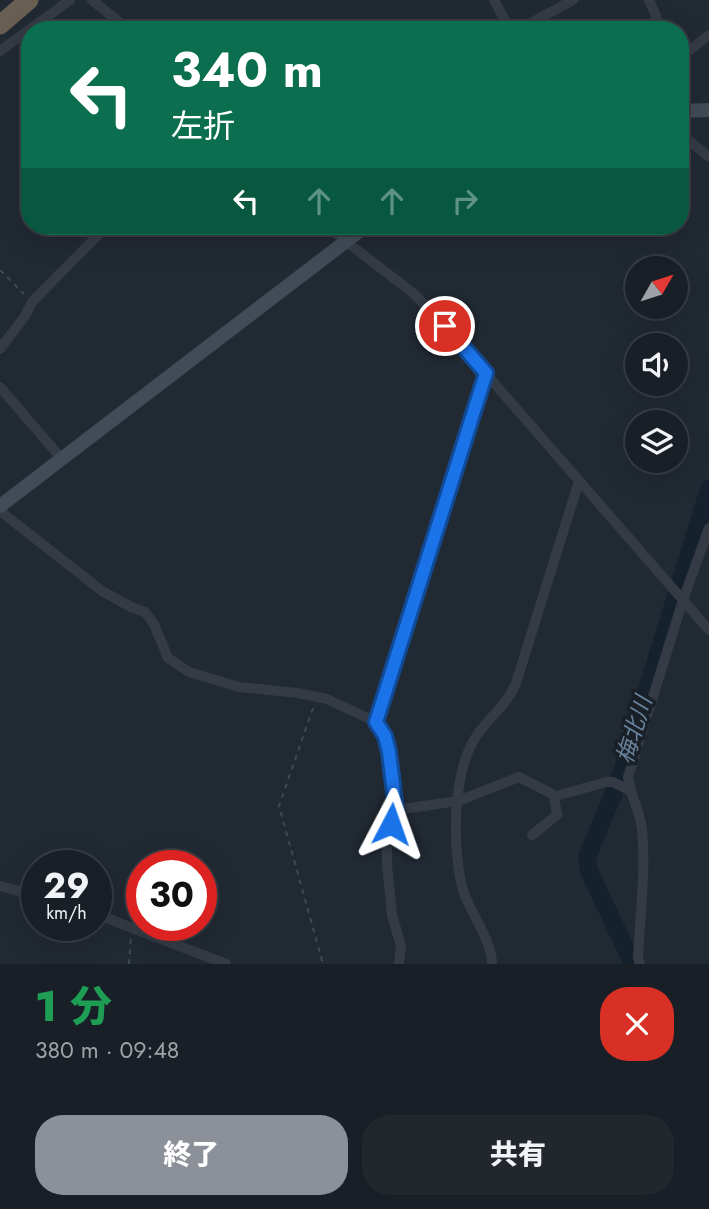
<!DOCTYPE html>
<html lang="ja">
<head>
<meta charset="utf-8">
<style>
  :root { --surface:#191f26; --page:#22272e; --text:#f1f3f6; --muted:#9fa2a7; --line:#373d43; --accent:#8c9099 }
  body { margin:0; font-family:Jost,"Noto Sans JP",sans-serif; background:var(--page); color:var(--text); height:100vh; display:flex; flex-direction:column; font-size:26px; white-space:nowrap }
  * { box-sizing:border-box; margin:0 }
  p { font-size:23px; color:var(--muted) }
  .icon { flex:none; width:38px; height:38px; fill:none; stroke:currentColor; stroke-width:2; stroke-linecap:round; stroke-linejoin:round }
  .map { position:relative; height:964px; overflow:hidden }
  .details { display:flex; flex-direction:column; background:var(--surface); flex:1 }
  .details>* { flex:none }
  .hud { position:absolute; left:21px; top:21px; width:668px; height:214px; border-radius:28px; box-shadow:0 7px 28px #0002,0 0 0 2px var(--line); background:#0b6e4f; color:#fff; overflow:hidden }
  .needle { width:46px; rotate:51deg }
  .controls { position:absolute; left:625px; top:256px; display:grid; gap:14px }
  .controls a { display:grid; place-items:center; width:63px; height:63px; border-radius:50%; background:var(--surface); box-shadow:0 7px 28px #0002,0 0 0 2px var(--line); font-size:35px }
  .speed { position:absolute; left:21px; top:850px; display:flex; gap:14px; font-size:35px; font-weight:700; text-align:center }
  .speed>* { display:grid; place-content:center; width:91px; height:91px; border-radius:50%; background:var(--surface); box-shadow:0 7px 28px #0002,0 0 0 2px var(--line); line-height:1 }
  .speed small { font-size:18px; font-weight:400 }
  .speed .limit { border:10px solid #d22; background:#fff; color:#111 }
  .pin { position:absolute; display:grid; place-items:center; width:60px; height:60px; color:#fff; margin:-30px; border:4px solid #fff; border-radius:50%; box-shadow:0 2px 7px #0007 }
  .me { position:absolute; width:77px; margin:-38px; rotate:4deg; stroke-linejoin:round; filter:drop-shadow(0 0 5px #0008) }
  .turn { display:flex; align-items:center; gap:24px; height:147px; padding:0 35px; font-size:32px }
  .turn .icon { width:91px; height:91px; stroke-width:2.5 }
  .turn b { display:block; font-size:49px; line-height:60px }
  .lanes { display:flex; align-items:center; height:66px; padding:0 35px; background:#0003; justify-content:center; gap:35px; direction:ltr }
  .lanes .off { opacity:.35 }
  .round { display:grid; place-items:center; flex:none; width:74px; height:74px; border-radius:28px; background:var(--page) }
  .summary { display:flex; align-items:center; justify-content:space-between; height:119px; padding:0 35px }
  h1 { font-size:42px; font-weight:800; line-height:52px; color:#1e9e55 }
  .primary-button { display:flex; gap:14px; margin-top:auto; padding:14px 35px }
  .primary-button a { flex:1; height:80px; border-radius:28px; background:var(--accent); color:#fff; font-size:28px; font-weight:800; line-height:80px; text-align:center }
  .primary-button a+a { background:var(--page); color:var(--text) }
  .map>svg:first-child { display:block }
</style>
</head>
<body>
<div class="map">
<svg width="709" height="964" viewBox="0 0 709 964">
  <rect width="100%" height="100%" fill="#212933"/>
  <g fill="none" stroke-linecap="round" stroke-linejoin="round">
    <path stroke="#16212e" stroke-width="18" d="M 633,964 L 589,871 L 587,857 L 620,778 L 709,489"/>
    <g stroke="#3b4c4c" stroke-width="2" stroke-dasharray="5 5" stroke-linecap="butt">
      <path d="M 0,270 L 24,294"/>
      <path d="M 313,708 L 279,806 L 323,964"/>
      <path d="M 129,964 L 131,937"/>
    </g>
    <g stroke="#343b44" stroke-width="10">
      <path d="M 92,0 L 129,30"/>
      <path d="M 494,0 L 510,30"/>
      <path d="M 649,0 L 662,30"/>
      <path d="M 518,30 L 573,0"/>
      <path d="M 0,51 L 70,0"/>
      <path d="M 681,57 L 709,35"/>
      <path d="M 681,134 L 709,157"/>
      <path d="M 326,226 L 413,293 L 434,314 L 709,630"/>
      <path d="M 0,349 L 25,316 L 32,302 L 107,226"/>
      <path d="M 0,387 L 62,459"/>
      <path d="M 0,511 L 102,591 L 131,607 L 145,612 L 154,624 L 168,658 L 189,672 L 239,687 L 298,693 L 327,699 L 376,722 L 385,736 L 389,752 L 396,810 L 387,841 L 387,865 L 392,915 L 401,946 L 399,964"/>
      <path d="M 376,722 L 486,373"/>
      <path d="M 396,810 L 458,801 L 519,777 L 556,796 L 606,782 L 613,782 L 629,790"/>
      <path d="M 532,835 L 557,815 L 554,796"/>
      <path d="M 0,886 L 37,896"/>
      <path d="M 96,914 L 226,964"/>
      <path d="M 492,964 C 491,935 467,911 461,883 C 453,841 452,772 477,735 C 490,716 507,705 516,683 L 579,481"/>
      <path d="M 640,964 L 638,958 C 640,915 646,871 642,829 C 640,811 630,795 628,777 L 683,600 L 709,528"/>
    </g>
    <g stroke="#424b56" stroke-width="14">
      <path d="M 681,111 L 709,110"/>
      <path d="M 0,506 L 366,226"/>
    </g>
    <path stroke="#695e52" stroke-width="19" d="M 0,25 L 29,0"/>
  </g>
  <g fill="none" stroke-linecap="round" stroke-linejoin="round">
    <g stroke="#114b97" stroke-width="18">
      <path id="route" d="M 391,824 L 396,810 L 389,752 L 385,736 L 376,722 L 486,373 L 445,326"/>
    </g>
    <use href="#route" stroke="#1a73e8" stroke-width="12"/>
  </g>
  <g text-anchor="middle" stroke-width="7" stroke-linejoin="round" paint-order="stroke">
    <g font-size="23" font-style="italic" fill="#6a839c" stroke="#192028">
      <text transform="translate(634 730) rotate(-73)" y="8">梅北川</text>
    </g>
  </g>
</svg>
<div class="controls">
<a><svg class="needle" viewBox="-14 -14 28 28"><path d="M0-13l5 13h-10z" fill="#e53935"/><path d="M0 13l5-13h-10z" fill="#9fa2a7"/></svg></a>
<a><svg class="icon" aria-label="sound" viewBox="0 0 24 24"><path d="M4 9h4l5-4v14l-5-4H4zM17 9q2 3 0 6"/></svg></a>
<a><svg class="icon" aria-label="layers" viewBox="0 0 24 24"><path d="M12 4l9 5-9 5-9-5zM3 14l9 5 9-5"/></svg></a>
</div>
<div class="speed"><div>29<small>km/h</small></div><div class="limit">30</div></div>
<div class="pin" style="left:445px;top:326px;background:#d93025"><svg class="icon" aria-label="arrive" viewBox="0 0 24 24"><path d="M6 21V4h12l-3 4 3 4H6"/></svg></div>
<svg class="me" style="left:391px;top:824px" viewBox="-20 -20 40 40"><path d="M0-17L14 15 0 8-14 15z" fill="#1a73e8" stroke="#fff" stroke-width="4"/></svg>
<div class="hud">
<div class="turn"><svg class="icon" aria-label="left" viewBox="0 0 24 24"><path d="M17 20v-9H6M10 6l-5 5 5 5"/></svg><div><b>340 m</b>左折</div></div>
<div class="lanes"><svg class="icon" aria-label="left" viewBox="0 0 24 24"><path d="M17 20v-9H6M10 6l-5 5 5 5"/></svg><svg class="icon off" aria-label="ahead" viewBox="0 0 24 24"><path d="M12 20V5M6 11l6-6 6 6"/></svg><svg class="icon off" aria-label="ahead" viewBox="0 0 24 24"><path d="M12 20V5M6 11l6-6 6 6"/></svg><svg class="icon off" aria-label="right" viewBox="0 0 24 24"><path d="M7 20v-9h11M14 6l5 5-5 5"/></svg></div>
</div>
</div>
<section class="details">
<div class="summary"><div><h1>1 分</h1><p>380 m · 09:48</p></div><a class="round" style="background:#d93025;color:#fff"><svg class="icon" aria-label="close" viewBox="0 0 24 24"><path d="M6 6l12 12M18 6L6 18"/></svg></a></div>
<div class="primary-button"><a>終了</a><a>共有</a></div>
</section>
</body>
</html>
